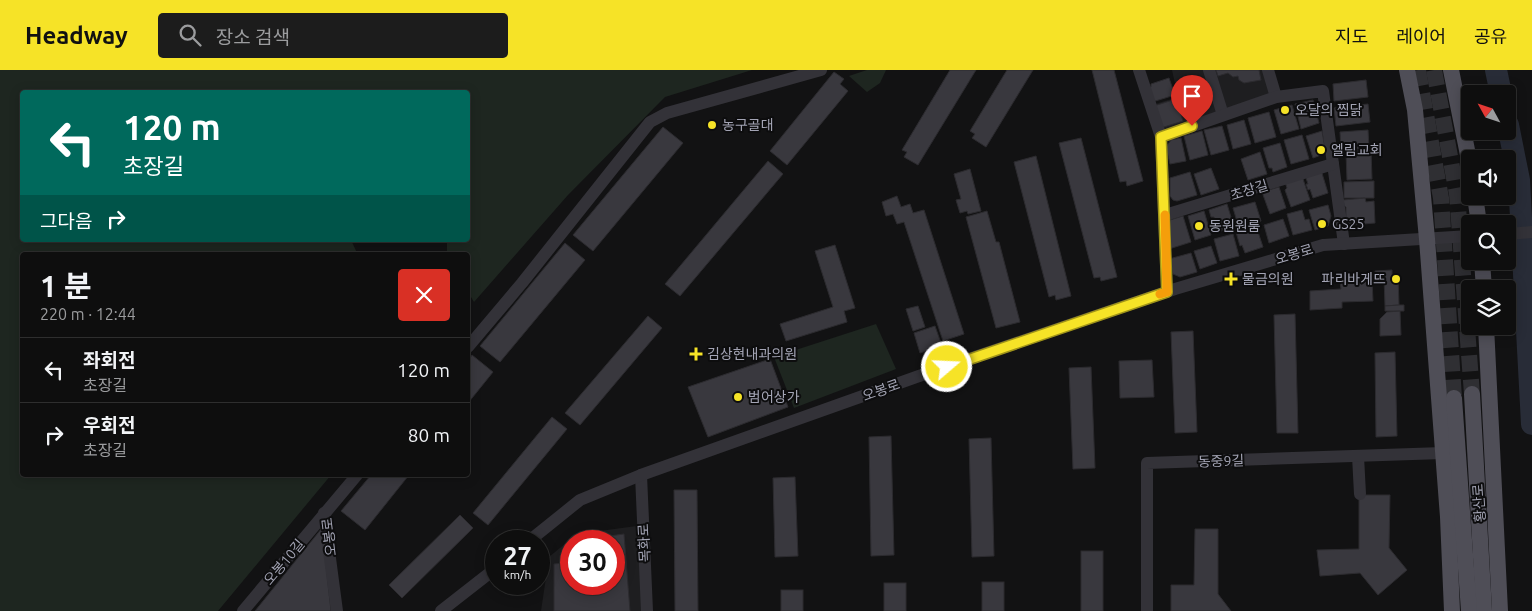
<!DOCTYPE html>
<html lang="ko">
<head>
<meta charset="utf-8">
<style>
  :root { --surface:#0e0e0e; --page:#1c1c1c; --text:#f1f3f6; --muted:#9b9c9e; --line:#2e2e2e; --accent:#f6e327 }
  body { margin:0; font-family:Ubuntu,"Noto Sans KR",sans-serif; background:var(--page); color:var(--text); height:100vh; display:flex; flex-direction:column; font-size:19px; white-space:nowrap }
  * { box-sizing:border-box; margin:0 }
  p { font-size:16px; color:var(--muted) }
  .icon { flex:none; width:28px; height:28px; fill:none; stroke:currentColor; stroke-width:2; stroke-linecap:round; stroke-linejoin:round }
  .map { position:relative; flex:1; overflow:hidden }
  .panel { position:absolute; left:20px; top:182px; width:450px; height:225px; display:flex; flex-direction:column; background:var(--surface); border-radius:5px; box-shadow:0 2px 12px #0003,0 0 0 1px var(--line) }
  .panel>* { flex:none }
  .banner { position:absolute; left:20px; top:20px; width:450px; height:152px; border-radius:5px; box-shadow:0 2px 12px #0003,0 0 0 1px var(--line); background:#00695c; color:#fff; overflow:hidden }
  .needle { width:32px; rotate:310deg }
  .buttons { position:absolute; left:1461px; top:15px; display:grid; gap:10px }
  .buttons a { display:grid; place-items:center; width:55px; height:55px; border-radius:5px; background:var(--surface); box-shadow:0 2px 12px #0003,0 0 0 1px var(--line); font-size:25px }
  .speed { position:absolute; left:485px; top:460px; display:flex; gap:10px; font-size:25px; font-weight:700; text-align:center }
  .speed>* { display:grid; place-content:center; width:65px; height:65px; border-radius:50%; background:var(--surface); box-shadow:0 2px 12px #0003,0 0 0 1px var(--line); line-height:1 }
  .speed small { font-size:12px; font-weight:400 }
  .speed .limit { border:8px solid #d22; background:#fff; color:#111 }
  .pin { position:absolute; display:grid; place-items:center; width:42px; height:42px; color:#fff; margin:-51px -21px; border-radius:50% 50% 50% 0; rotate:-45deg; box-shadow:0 0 5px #0007 }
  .pin .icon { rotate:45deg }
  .me { position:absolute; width:55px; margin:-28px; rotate:71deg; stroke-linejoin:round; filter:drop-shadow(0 0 4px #0008) }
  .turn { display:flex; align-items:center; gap:18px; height:105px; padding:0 20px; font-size:22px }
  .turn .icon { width:65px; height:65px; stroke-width:2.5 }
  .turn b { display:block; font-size:35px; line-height:42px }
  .then { display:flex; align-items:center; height:48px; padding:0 20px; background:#0003; gap:10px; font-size:19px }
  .round { display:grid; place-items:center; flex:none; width:52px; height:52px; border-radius:5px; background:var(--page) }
  .headline { display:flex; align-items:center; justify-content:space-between; height:85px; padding:0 20px }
  h1 { font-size:30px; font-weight:700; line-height:38px }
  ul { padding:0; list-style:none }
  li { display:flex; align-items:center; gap:15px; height:65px; padding:0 20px; border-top:1px solid var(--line) }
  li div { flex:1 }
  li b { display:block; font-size:19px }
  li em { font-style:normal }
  header { display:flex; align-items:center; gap:30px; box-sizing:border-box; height:70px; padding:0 25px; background:var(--accent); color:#111 }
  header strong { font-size:24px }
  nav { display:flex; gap:28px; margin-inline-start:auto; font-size:18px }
  .search { width:350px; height:45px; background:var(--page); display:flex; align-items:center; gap:12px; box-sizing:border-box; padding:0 18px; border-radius:5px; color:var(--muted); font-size:19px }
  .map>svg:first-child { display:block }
</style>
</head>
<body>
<header>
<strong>Headway</strong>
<div class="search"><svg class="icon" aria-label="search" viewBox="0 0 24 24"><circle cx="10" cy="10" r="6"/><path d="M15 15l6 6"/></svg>장소 검색</div>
<nav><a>지도</a><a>레이어</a><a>공유</a></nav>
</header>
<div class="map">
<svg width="1532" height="541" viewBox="0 0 1532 541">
  <rect width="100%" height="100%" fill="#121213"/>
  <g fill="#1e1e20" fill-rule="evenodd">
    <path d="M 1172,0 L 1206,0 L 1220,44 L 1162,64 L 1152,35 L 1178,27 Z"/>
    <path d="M 1212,0 L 1266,0 L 1274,25 L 1225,41 Z"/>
    <path d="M 637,456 L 643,541 L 541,541 L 549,487 L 577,464 ZM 571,471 L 614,471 L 614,514 L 571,514 Z"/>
  </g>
  <g fill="#1e2620">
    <path d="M 0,0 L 752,0 L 665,27 L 568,125 L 474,232 L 468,222 L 468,185 L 447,185 L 447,170 L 468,170 L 468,22 L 22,22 L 22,170 L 351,170 L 358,185 L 22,185 L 22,405 L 331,405 L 218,541 L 0,541 Z"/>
    <path d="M 867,0 L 886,0 L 880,13 L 867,22 L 849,6 Z"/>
    <path d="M 1200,22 L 1203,37 L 1197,46 L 1184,49 L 1180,26 Z"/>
    <path d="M 876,254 L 896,299 L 794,338 L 774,287 Z"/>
  </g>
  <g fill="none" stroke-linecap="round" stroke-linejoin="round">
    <g stroke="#282c37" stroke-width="22">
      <path d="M 1496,0 L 1501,24"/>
      <path d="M 1508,55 L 1519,110 L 1532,354"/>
    </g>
  </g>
  <g fill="#39383e" stroke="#2c2b2f">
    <path d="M 950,0 L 976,0 L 918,95 L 904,87 L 907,82 L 902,80 Z"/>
    <path d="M 1007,0 L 1033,0 L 986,77 L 972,68 L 975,64 L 970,61 Z"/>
    <path d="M 1092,0 L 1114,0 L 1143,111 L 1127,116 L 1126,111 L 1120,112 Z"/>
    <path d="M 1216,0 L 1259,0 L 1261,10 L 1244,13 L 1239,10 L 1238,6 L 1233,7 L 1228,3 L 1218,6 Z"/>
    <path d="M 834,2 L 844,9 L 840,14 L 848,21 L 787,95 L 770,81 Z"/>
    <path d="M 1169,8 L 1175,25 L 1152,32 L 1148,18 L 1151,17 L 1151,14 Z"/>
    <path d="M 1366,10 L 1368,27 L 1334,31 L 1333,14 Z"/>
    <path d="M 1176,29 L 1183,51 L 1164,57 L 1160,55 L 1154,36 Z"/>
    <path d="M 1313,30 L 1319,53 L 1301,59 L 1295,34 Z"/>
    <path d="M 1368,34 L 1370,52 L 1336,56 L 1334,38 Z"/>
    <path d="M 1292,35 L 1299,59 L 1281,64 L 1274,40 Z"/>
    <path d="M 1269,42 L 1276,67 L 1255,73 L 1248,48 Z"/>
    <path d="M 1244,50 L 1251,74 L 1233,79 L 1227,55 Z"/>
    <path d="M 1222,56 L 1229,80 L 1211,85 L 1204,60 Z"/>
    <path d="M 663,57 L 683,73 L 593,181 L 573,165 Z"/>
    <path d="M 1368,60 L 1369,78 L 1341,80 L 1340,62 Z"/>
    <path d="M 1202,61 L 1208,85 L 1190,90 L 1184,66 Z"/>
    <path d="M 1322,61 L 1325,79 L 1321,85 L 1313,88 L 1306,66 Z"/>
    <path d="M 1302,65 L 1309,89 L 1291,94 L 1284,70 Z"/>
    <path d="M 1081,68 L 1117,207 L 1101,211 L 1100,207 L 1094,208 L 1059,73 Z"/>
    <path d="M 1181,68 L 1186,91 L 1170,94 L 1166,77 L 1171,70 Z"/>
    <path d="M 1280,73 L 1287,97 L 1273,102 L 1272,98 L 1269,98 L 1263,78 Z"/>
    <path d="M 1371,80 L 1372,109 L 1347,110 L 1346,82 Z"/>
    <path d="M 1260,82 L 1267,104 L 1248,110 L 1241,89 Z"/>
    <path d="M 1036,86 L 1071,226 L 1056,230 L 1055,225 L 1049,227 L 1014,92 Z"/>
    <path d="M 768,91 L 783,104 L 680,226 L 665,214 Z"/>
    <path d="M 1211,98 L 1219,119 L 1201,125 L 1194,104 Z"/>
    <path d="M 970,99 L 981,141 L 968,144 L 967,141 L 960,143 L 956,130 L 961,129 L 954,104 Z"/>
    <path d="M 1321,100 L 1328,123 L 1313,128 L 1310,119 L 1308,120 L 1306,114 L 1308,114 L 1305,105 Z"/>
    <path d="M 1190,102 L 1197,125 L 1177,131 L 1173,130 L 1170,126 L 1170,108 Z"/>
    <path d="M 1302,106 L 1310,130 L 1291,137 L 1285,120 L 1287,118 L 1285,112 Z"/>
    <path d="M 1374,111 L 1374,128 L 1344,128 L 1344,112 Z"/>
    <path d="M 1279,117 L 1286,138 L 1270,144 L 1262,122 Z"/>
    <path d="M 897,126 L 901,137 L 910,134 L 913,143 L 924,140 L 964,264 L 943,271 L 904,152 L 897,154 L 893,144 L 886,146 L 882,132 Z"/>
    <path d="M 1365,128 L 1366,132 L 1374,131 L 1375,153 L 1351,155 L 1346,150 L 1346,137 L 1344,135 L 1343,130 Z"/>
    <path d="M 1255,132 L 1261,151 L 1239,158 L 1233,138 Z"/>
    <path d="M 1227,134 L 1234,157 L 1218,162 L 1214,147 L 1211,147 L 1209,140 Z"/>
    <path d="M 1328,135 L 1331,146 L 1328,156 L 1315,160 L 1309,140 Z"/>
    <path d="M 1302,140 L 1305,150 L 1309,149 L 1312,160 L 1293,165 L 1287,144 Z"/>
    <path d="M 987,141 L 996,172 L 999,172 L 1020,252 L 996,258 L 966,147 Z"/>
    <path d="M 1204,141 L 1211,165 L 1195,170 L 1188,146 Z"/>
    <path d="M 1183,146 L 1191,172 L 1169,179 L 1170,150 Z"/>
    <path d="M 1283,149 L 1289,166 L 1269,173 L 1264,155 Z"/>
    <path d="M 1256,156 L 1263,177 L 1245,183 L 1242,175 L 1240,176 L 1236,162 Z"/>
    <path d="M 1233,164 L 1239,186 L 1220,191 L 1214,169 Z"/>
    <path d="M 565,173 L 585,190 L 500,292 L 480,276 Z"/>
    <path d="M 835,175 L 855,238 L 844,241 L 847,252 L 786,271 L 780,254 L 833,237 L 815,181 Z"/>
    <path d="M 1211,176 L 1217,193 L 1200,199 L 1194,181 Z"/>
    <path d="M 1191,183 L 1197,202 L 1180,207 L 1173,204 L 1169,189 Z"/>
    <path d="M 1392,200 L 1392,206 L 1398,206 L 1399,235 L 1385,236 L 1384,207 L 1376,207 L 1375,201 Z"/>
    <path d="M 1372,210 L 1373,231 L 1342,232 L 1342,238 L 1310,240 L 1310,221 L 1341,219 L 1340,212 Z"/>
    <path d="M 1399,235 L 1404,235 L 1404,241 L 1385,241 L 1385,236 Z"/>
    <path d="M 918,236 L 925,257 L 913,261 L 906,239 Z"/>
    <path d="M 1400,241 L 1401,265 L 1380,266 L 1380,249 L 1387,242 Z"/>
    <path d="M 1295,244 L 1298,363 L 1277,363 L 1274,245 Z"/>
    <path d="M 648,246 L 662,258 L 580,355 L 565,343 Z"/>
    <path d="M 935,256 L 942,276 L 920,283 L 914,263 Z"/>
    <path d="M 1193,261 L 1197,362 L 1175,363 L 1171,262 Z"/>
    <path d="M 1395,282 L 1397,366 L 1376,367 L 1375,283 Z"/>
    <path d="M 472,285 L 493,302 L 468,333 L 468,291 Z"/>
    <path d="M 770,289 L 788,337 L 708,367 L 688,317 Z"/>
    <path d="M 1152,290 L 1154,327 L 1120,328 L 1119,291 Z"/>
    <path d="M 1091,297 L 1095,398 L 1073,399 L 1069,298 Z"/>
    <path d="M 552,347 L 567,359 L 488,455 L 473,443 Z"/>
    <path d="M 891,366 L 894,485 L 871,486 L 869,367 Z"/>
    <path d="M 991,368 L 994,486 L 972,487 L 969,369 Z"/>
    <path d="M 371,405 L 409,405 L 365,460 L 341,441 Z"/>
    <path d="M 795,407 L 798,486 L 775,487 L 773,408 Z"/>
    <path d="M 674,420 L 697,420 L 698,541 L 675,541 Z"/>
    <path d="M 1359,425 L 1390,425 L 1389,478 L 1407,500 L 1378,525 L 1360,503 L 1320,506 L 1317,480 L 1359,479 Z"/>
    <path d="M 460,445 L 473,458 L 402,528 L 389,515 Z"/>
    <path d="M 322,458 L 331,541 L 255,541 Z"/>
    <path d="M 1195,459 L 1218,459 L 1218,524 L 1231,541 L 1171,541 L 1171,515 L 1194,515 Z"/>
    <path d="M 624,464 L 630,541 L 554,541 L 554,494 L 571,492 L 571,514 L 614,514 L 614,471 L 579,470 Z"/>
    <rect x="1081" y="481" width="22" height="60"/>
    <rect x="982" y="512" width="22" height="29"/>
    <rect x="884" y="513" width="22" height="28"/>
    <rect x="781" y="520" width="22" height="21"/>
  </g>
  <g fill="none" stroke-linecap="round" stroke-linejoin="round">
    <g stroke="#2f2f33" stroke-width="16" stroke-dasharray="16 8" stroke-linecap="butt">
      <path d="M 1418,0 L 1441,128 L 1454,328"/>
      <path d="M 1434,0 L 1457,124 L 1472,324"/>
    </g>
    <g stroke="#333238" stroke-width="12">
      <path d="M 1139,0 L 1161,67 L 1167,222"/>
      <path d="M 1209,0 L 1223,45"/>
      <path d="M 1268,0 L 1276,27"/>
      <path d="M 1161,67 L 1276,27 L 1323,21 L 1344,174"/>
      <path d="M 1165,145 L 1333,94"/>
      <path d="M 1508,164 L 1532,162"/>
      <path d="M 468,277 L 522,213 L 650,52 L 667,43 L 821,0"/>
      <path d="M 1358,386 L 1360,424"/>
      <path d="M 641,405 L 647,541"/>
      <path d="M 324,443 L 337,541"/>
      <path d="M 529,471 L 580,430 L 641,405 L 919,306 L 1175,219 L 1323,175 L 1470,166"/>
      <path d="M 243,541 L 357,405"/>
      <path d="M 441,541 L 496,498"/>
      <path d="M 1147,541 L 1147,393 L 1443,383"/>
    </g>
    <g stroke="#4f4e57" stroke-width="16">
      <path d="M 1407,0 L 1415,40 L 1427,169 L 1448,447 L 1452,541"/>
      <path d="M 1451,0 L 1470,95"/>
      <path d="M 1475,126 L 1479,154"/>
      <path d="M 1482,191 L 1484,219"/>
      <path d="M 1486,256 L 1500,541"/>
      <path d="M 1472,324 L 1484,541"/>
      <path d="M 1454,328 L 1469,541"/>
    </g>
  </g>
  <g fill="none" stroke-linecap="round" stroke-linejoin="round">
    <g stroke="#a09419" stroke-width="12">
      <path id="route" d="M 947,297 L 1167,222 L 1161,67 L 1192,56"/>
    </g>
    <use href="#route" stroke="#f6e327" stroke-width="9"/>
    <path stroke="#f59e0b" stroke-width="9" d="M 1160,224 L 1167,222 L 1165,145"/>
  </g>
  <g fill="#f6e327" stroke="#0d0d0e" stroke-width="2">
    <circle cx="1285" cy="40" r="5"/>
    <circle cx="712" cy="55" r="5"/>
    <circle cx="1321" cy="80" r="5"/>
    <circle cx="1322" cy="154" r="5"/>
    <circle cx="1199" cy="156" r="5"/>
    <path d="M1228.5 201.5h5v5h5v5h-5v5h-5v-5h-5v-5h5z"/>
    <circle cx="1396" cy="209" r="5"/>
    <path d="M693.5 276.5h5v5h5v5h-5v5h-5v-5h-5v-5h5z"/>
    <circle cx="738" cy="327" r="5"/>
  </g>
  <g text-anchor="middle" stroke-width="4" stroke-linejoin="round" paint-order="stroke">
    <g font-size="14" fill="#a3a4b4" stroke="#0d0d0e" text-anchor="start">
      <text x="1295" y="45">오달의 찜닭</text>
      <text x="722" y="60">농구골대</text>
      <text x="1331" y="85">엘림교회</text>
      <text x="1332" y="159">GS25</text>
      <text x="1209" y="161">동원원룸</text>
      <text x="1242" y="214">물금의원</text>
      <text x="1386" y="214" text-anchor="end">파리바게뜨</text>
      <text x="707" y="289">김상현내과의원</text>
      <text x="748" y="332">범어상가</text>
    </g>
    <g font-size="14" fill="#a3a4b4" stroke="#0d0d0e">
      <text transform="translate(1249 120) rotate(-17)" y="5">초장길</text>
      <text transform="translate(1294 184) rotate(-17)" y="5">오봉로</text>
      <text transform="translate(881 320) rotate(-20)" y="5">오봉로</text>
      <text transform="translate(1221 391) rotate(-2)" y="5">동중9길</text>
      <text transform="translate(1479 433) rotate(-94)" y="5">황산로</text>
      <text transform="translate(329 467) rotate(-97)" y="5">오봉로</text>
      <text transform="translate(644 473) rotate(-93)" y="5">목화로</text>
      <text transform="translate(284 492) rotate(-50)" y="5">오봉10길</text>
    </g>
  </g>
</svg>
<div class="buttons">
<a><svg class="needle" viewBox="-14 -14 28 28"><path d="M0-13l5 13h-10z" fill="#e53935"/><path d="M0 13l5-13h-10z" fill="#9b9c9e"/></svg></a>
<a><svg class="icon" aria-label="sound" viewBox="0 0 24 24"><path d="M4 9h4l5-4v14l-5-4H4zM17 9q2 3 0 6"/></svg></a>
<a><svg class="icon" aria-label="search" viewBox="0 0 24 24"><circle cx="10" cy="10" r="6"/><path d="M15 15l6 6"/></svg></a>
<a><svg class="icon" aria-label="layers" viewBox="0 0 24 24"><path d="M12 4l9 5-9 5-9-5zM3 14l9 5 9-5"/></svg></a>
</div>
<div class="speed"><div>27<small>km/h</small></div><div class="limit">30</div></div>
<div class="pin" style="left:1192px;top:56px;background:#d93025"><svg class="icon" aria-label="arrive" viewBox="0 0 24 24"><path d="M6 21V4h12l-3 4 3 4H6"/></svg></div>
<svg class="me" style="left:947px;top:297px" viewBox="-20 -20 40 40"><circle r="17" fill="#f6e327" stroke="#fff" stroke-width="3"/><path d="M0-11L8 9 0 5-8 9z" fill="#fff"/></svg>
<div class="banner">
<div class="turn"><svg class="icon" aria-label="left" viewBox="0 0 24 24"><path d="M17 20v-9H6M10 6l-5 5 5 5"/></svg><div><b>120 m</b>초장길</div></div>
<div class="then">그다음<svg class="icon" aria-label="right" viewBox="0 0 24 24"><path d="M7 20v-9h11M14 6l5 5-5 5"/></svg></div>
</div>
<section class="panel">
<div class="headline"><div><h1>1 분</h1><p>220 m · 12:44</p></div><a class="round" style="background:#d93025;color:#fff"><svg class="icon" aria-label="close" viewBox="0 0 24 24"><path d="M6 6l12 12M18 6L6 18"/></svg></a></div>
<ul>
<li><svg class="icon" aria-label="left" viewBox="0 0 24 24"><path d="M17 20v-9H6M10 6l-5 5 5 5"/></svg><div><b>좌회전</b><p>초장길</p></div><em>120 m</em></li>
<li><svg class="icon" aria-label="right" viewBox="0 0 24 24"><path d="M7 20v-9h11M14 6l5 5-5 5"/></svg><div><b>우회전</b><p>초장길</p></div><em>80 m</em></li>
</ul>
</section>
</div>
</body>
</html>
